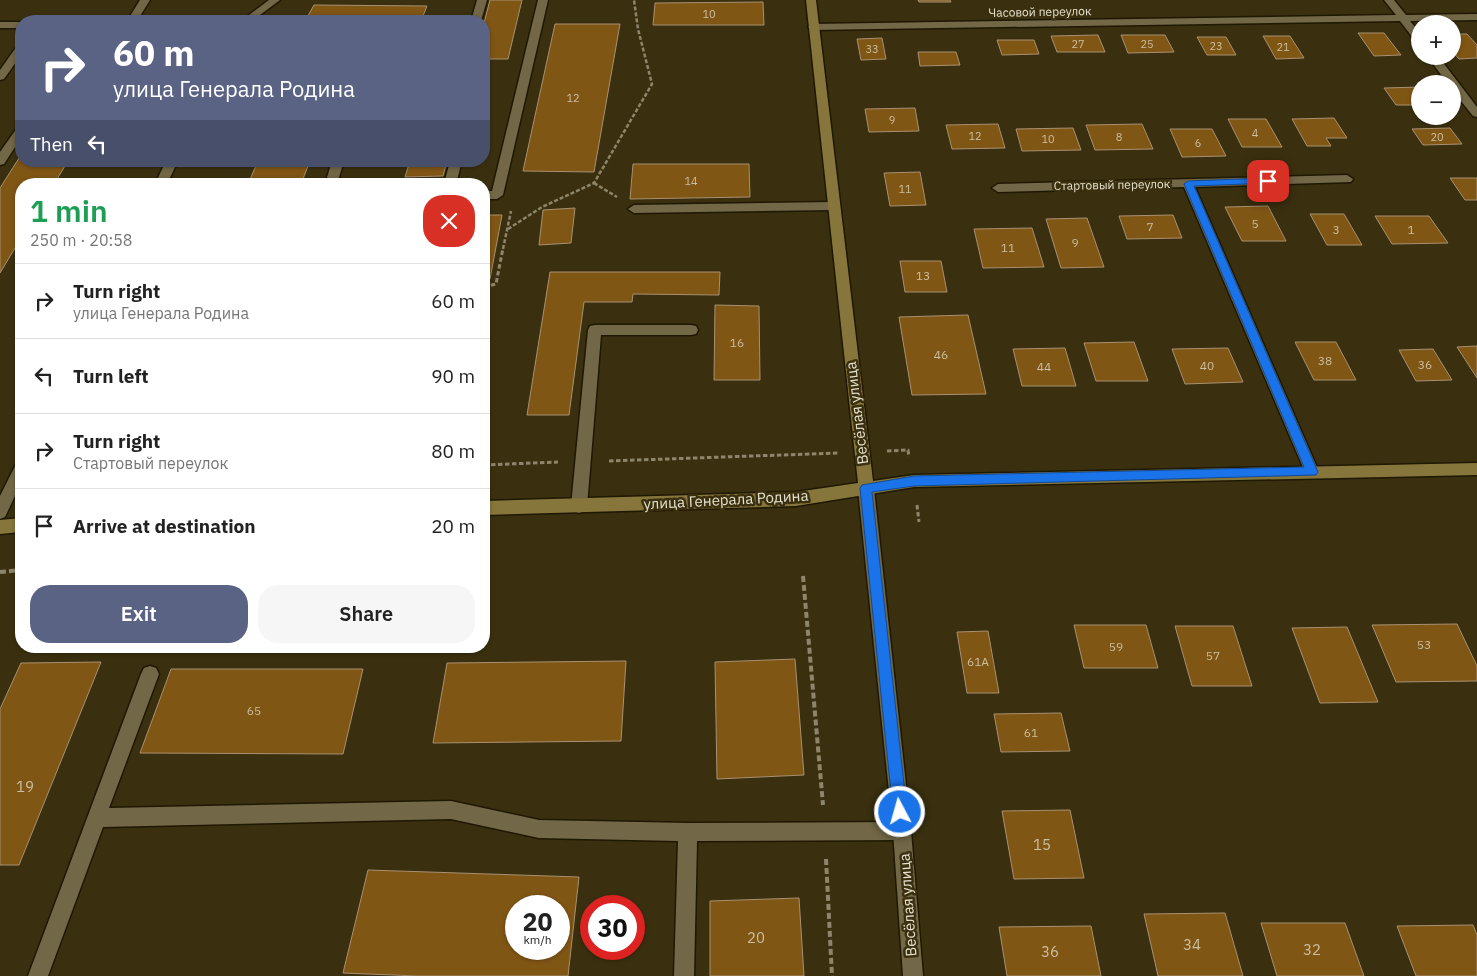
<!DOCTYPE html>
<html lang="en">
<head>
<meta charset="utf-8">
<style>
  :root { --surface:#fff; --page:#f6f6f6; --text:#222; --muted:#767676; --line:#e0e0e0; --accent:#5b6385 }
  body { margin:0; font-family:"IBM Plex Sans",sans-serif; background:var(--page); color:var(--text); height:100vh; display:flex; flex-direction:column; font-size:19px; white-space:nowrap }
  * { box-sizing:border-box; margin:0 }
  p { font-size:16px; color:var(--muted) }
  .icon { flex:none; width:28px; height:28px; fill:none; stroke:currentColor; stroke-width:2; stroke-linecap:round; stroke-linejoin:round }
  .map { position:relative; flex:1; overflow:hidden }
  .sheet { position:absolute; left:15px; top:178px; width:475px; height:475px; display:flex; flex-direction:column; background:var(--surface); border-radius:20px; box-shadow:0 1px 4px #0004 }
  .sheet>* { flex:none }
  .top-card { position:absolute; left:15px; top:15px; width:475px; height:152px; border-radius:20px; box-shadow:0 1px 4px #0004; background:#5b6385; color:#fff; overflow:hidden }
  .fabs { position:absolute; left:1411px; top:15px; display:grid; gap:10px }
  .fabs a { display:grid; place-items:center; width:50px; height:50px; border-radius:50%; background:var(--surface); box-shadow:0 1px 4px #0004; font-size:25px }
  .speed { position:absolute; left:505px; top:895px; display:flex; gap:10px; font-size:25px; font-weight:700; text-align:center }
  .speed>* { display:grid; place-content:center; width:65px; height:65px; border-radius:50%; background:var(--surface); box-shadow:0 1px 4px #0004; line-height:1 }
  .speed small { font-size:12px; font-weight:400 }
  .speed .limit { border:8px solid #d22; background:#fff; color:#111 }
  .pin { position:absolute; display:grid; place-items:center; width:42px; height:42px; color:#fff; margin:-21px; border-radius:10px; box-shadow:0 2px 8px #0006 }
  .me { position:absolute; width:55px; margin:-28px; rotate:354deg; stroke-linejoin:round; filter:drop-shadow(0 0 4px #0008) }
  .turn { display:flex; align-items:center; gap:18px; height:105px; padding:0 15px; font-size:22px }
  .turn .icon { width:65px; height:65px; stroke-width:2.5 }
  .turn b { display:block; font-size:35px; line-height:42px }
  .then { display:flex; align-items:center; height:48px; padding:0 15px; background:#0003; gap:10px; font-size:19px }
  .round { display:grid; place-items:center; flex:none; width:52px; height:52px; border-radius:20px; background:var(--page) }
  .headline { display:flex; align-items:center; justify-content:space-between; height:85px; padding:0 15px }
  h1 { font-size:30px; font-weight:600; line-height:38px; color:#1e9e55 }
  .button { display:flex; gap:10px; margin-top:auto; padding:10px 15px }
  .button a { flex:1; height:58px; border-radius:20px; background:var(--accent); color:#fff; font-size:20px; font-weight:600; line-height:58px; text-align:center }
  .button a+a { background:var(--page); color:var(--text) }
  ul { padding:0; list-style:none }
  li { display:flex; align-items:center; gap:15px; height:75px; padding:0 15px; border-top:1px solid var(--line) }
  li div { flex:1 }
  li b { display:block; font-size:19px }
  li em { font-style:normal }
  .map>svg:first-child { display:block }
</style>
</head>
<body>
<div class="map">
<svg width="1477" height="976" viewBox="0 0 1477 976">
  <rect width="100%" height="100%" fill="#3a300f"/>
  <g fill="#805615" stroke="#a89072" fill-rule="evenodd">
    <path d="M 490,0 L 522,0 L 508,59 L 484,59 L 484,23 Z"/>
    <path d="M 918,0 L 950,0 L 951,2 L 919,2 Z"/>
    <path d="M 763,2 L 764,25 L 653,25 L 655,3 Z"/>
    <path d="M 314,5 L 427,6 L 421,21 L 305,21 Z"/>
    <path d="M 555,24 L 620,24 L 594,172 L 523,171 Z"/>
    <path d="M 1358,33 L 1384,33 L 1401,55 L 1374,56 Z"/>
    <path d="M 1452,34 L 1467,34 L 1477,45 L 1477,58 L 1459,59 L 1452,51 Z"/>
    <path d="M 1098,35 L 1105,52 L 1057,52 L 1051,36 Z"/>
    <path d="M 1121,35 L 1165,35 L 1174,52 L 1128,53 Z"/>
    <path d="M 1263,36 L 1290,36 L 1304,58 L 1276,59 Z"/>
    <path d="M 1197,37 L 1226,37 L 1236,55 L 1207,55 Z"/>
    <path d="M 882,38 L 886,59 L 861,60 L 857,39 Z"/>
    <path d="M 997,40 L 1034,40 L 1039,54 L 1002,55 Z"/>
    <path d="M 918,52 L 956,52 L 960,65 L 920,66 Z"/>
    <path d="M 1420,87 L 1420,105 L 1396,105 L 1384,88 Z"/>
    <path d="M 915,108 L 919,131 L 869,132 L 865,109 Z"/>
    <path d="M 1334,118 L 1347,138 L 1326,138 L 1331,146 L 1307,146 L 1292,119 Z"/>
    <path d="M 1228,119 L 1266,119 L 1282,147 L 1242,147 Z"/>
    <path d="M 998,124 L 1005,148 L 952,149 L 946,125 Z"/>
    <path d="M 1142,124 L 1153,149 L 1095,150 L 1086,125 Z"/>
    <path d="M 1073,128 L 1081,150 L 1022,151 L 1016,129 Z"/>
    <path d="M 1450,128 L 1462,144 L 1423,145 L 1412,129 Z"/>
    <path d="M 1170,129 L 1212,129 L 1226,156 L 1182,157 Z"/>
    <path d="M 21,155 L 21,161 L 68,161 L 54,184 L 21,184 L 21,238 L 0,273 L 0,188 Z"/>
    <path d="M 258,161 L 310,161 L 301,184 L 248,184 Z"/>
    <path d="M 410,161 L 447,161 L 443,176 L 405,177 Z"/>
    <path d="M 633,164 L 749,164 L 750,197 L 630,199 Z"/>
    <path d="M 920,172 L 926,205 L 890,206 L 884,173 Z"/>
    <path d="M 1450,178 L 1477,178 L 1477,200 L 1465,200 Z"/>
    <path d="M 1268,206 L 1286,241 L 1242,241 L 1225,207 Z"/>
    <path d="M 575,208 L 571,243 L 539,245 L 543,210 Z"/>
    <path d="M 1310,214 L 1344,214 L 1362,245 L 1327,245 Z"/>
    <path d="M 484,215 L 502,215 L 490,279 L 484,279 Z"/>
    <path d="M 1173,215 L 1182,238 L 1127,239 L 1119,216 Z"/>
    <path d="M 1375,216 L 1429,216 L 1448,243 L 1392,244 Z"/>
    <path d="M 1087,218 L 1104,267 L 1061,268 L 1046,219 Z"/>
    <path d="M 1032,228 L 1044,267 L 983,268 L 974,229 Z"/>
    <path d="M 900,261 L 941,261 L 947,292 L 905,292 Z"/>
    <path d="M 550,272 L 720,272 L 719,295 L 633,294 L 632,302 L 584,302 L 569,415 L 527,415 Z"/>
    <path d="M 715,305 L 759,306 L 760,380 L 714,380 Z"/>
    <path d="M 968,315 L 986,394 L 912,395 L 899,317 Z"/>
    <path d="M 1134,342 L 1148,381 L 1096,381 L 1084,343 Z"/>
    <path d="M 1295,342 L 1336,342 L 1356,380 L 1314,380 Z"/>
    <path d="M 1477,346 L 1477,378 L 1457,347 Z"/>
    <path d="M 1065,348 L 1076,386 L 1022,386 L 1013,349 Z"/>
    <path d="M 1228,348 L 1243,382 L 1185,384 L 1172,349 Z"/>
    <path d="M 1433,349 L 1452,380 L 1416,381 L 1399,350 Z"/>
    <path d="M 1457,624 L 1477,666 L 1477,681 L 1396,682 L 1372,625 Z"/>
    <path d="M 1074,625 L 1146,625 L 1158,668 L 1084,668 Z"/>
    <path d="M 1175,626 L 1233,626 L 1252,686 L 1192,686 Z"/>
    <path d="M 1347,627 L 1378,702 L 1320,703 L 1292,628 Z"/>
    <path d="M 988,631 L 999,693 L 967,693 L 957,632 Z"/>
    <path d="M 795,659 L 804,775 L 717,779 L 715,662 Z"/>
    <path d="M 626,661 L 621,741 L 433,743 L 447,663 Z"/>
    <path d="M 101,662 L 19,865 L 0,865 L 0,709 L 21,663 Z"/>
    <path d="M 171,669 L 363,669 L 343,754 L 140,753 Z"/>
    <path d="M 1061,713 L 1070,751 L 1001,752 L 994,714 Z"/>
    <path d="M 1070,810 L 1084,878 L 1014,879 L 1002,811 Z"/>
    <path d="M 368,870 L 579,877 L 568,976 L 418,976 L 343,973 ZM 516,906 L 559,906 L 559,949 L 516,949 Z"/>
    <path d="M 799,898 L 804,976 L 710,976 L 710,901 Z"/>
    <path d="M 1225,913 L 1243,976 L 1158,976 L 1144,914 Z"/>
    <path d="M 1261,923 L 1345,923 L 1364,976 L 1277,976 Z"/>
    <path d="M 1473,925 L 1477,935 L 1477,976 L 1416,976 L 1397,926 Z"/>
    <path d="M 1091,926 L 1101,976 L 1007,976 L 999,927 Z"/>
  </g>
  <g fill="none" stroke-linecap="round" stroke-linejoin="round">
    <g stroke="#1f1802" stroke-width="3">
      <g id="lane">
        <path d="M 140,0 L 150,0 L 137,21 L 127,21 Z"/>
        <path d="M 477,0 L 487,0 L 481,21 L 471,21 Z"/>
        <path d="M 538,0 L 548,0 L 503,195 L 497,199 L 484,199 L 484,191 L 492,191 Z"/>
        <rect x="0" y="22" width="21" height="6"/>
        <path d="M 21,45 L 21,55 L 4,79 L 0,80 L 0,70 L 17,46 Z"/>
        <path d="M 21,127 L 21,138 L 4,164 L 0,165 L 0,152 L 17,128 Z"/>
        <path d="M 332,161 L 344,161 L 337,184 L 325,184 Z"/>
        <path d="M 450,161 L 462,161 L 456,184 L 444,184 Z"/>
        <path d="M 1347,175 L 1353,179 L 1351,182 L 1195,187 L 1319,472 L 1317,476 L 1312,478 L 1307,476 L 1305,472 L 1184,187 L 998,192 L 992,188 L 998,184 Z"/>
        <path d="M 834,202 L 840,206 L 834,210 L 634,213 L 628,209 L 634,205 Z"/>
        <path d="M 595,325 L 691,325 L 696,326 L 698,330 L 696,334 L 691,335 L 601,335 L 587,506 L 584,511 L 579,513 L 574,511 L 571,506 L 588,330 L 590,326 Z"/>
        <path d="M 150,666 L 156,668 L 159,674 L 109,808 L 451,801 L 539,820 L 688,823 L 902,822 L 909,824 L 911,831 L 909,838 L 902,840 L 697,841 L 694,976 L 674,976 L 678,841 L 539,838 L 451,819 L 103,827 L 48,976 L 28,976 L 141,674 L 144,668 Z"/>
      </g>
    </g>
    <g stroke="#1f1802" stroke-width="3">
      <g id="street">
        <path d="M 269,0 L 280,0 L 252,21 L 241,21 Z"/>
        <path d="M 1384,0 L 1394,0 L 1406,15 L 1477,14 L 1477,20 L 1410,21 L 1420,33 L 1420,43 L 1416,42 L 1400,21 L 813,30 L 808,27 L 813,24 L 1396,15 Z"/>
        <path d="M 1427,56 L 1438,56 L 1477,107 L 1477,117 L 1473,116 L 1452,90 L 1452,84 L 1448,84 Z"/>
        <path d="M 166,161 L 178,161 L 167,184 L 155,184 Z"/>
        <path d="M 21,462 L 21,483 L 5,517 L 0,519 L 0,496 L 16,464 Z"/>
        <path d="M 866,483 L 871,484 L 874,489 L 911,831 L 923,976 L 903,976 L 893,831 L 858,489 L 861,484 Z"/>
      </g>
    </g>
    <g stroke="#1f1802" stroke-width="3">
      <g id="secondary">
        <path d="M 806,0 L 816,0 L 873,481 L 914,475 L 1477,463 L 1477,475 L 914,487 L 796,506 L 484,515 L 484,501 L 796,492 L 858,483 Z"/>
        <path d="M 21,518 L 21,532 L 0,534 L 0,520 Z"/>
      </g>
    </g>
    <g stroke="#8d866c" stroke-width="2.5" stroke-dasharray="4 2" stroke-linecap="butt">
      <path d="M 594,183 L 617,197"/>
      <path d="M 508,229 L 542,207 L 594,183 L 652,84 L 638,29 L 634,0"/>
      <path d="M 503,249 L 511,211"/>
    </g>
    <g stroke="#8d866c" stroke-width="3" stroke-dasharray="4.5 2.5" stroke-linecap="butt">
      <path d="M 484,287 L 496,284 L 503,248"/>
      <path d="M 887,451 L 908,450 L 909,457"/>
      <path d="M 609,461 L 838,453"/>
      <path d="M 484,465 L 558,462"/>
      <path d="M 917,505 L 919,522"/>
    </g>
    <g stroke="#8d866c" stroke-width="4" stroke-dasharray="6 3" stroke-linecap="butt">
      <path d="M 0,572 L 21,570"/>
      <path d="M 803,576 L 823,805"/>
      <path d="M 826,859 L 832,976"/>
    </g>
    <use href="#lane" fill="#726746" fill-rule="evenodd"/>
    <use href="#street" fill="#726746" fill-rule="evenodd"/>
    <use href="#secondary" fill="#87763c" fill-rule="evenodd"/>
  </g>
  <path fill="#1a73e8" stroke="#114b97" d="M 1268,178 L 1271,179 L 1271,183 L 1194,186 L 1318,472 L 1316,475 L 914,486 L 872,492 L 907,812 L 905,817 L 900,819 L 895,817 L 893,812 L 860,488 L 862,485 L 914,476 L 1304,467 L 1184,184 L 1188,181 Z"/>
  <g text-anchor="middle" stroke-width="5" stroke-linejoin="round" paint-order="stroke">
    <g font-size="11" fill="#ccbea0">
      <text x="709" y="18">10</text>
      <text x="1078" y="48">27</text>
      <text x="1147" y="48">25</text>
      <text x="1216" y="50">23</text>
      <text x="1283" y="51">21</text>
      <text x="872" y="53">33</text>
      <text x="573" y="102">12</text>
      <text x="892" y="124">9</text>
      <text x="1255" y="137">4</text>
      <text x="975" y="140">12</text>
      <text x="1119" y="141">8</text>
      <text x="1437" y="141">20</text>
      <text x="1048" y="143">10</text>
      <text x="1198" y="147">6</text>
      <text x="691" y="185">14</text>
      <text x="905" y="193">11</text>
    </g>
    <g font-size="12" fill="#e6e1ce" stroke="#3a300f">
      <text transform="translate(1040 12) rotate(-1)" y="4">Часовой переулок</text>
      <text transform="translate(1112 185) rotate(-1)" y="4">Стартовый переулок</text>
    </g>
    <g font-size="12" fill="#ccbea0">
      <text x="1255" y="228">5</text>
      <text x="1150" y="231">7</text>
      <text x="1336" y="234">3</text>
      <text x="1411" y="234">1</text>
      <text x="1075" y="247">9</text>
      <text x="1008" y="252">11</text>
      <text x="923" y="280">13</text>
      <text x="737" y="347">16</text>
      <text x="941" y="359">46</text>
      <text x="1325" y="365">38</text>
      <text x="1425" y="369">36</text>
      <text x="1207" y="370">40</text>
      <text x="1044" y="371">44</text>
      <text x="1424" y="649">53</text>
      <text x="1116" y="651">59</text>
      <text x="1213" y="660">57</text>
      <text x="978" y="666">61А</text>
      <text x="254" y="715">65</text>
      <text x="1031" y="737">61</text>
    </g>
    <g font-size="15" fill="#e6e1ce" stroke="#3a300f">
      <text transform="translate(857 413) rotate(-97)" y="5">Весёлая улица</text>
      <text transform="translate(726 500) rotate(-3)" y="5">улица Генерала Родина</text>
      <text transform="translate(908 905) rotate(-94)" y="5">Весёлая улица</text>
    </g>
    <g font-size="15" fill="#ccbea0">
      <text x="25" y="792">19</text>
      <text x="1042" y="850">15</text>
      <text x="756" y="943">20</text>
      <text x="1192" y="950">34</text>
      <text x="1312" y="955">32</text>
      <text x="1050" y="957">36</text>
    </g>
  </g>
</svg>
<div class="fabs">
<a>+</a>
<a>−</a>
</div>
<div class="speed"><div>20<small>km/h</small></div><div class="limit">30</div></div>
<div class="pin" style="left:1268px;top:181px;background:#d93025"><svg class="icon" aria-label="arrive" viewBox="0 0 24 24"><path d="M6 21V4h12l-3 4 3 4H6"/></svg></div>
<svg class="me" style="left:900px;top:812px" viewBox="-20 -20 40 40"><circle r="17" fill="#1a73e8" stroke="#fff" stroke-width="3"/><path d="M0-11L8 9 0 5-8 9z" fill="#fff"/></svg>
<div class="top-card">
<div class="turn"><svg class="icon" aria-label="right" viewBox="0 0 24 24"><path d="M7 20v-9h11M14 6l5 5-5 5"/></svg><div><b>60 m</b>улица Генерала Родина</div></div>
<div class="then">Then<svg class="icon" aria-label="left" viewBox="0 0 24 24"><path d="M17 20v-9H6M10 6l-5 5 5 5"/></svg></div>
</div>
<section class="sheet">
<div class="headline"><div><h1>1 min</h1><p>250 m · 20:58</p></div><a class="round" style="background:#d93025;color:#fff"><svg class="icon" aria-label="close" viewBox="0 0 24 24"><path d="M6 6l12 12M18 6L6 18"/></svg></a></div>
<ul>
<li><svg class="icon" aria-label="right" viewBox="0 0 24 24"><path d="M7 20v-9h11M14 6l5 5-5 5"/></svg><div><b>Turn right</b><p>улица Генерала Родина</p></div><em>60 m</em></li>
<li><svg class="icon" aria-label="left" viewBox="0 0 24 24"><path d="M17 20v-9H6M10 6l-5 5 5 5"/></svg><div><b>Turn left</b></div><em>90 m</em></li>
<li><svg class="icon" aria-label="right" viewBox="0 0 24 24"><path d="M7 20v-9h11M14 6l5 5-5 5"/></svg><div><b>Turn right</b><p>Стартовый переулок</p></div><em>80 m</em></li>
<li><svg class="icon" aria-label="arrive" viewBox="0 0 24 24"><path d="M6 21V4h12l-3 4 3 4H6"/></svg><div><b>Arrive at destination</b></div><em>20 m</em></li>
</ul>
<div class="button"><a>Exit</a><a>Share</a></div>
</section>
</div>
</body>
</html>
